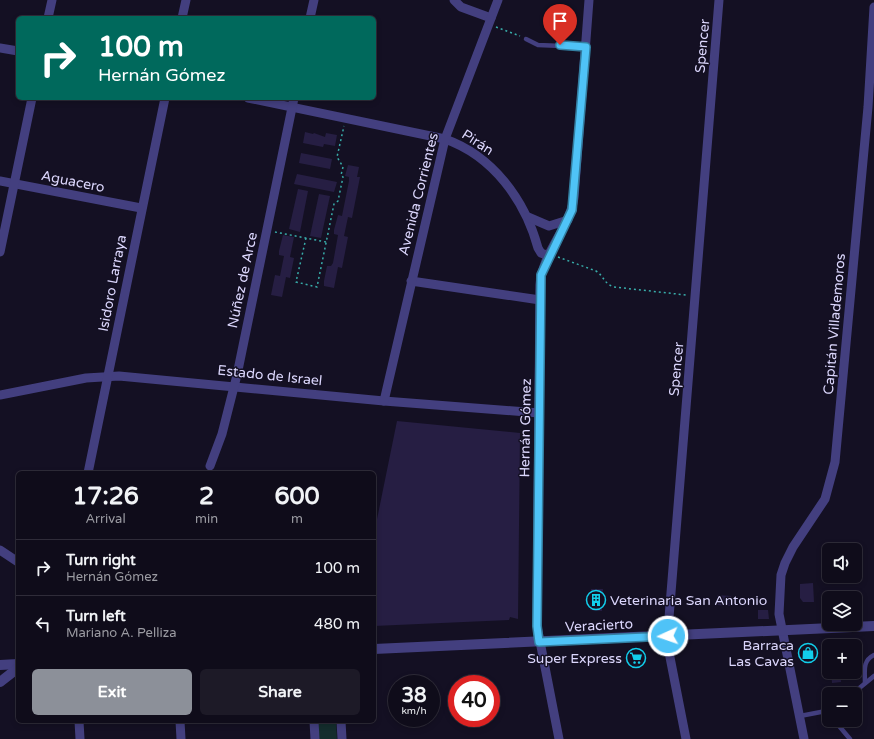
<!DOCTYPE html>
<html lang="en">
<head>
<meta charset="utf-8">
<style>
  :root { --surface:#0f0c1a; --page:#1d1a27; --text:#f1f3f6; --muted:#9b9ba2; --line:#2f2c39; --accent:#8c9099 }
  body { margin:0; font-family:"Varela Round",sans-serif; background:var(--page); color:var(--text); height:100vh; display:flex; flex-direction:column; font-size:15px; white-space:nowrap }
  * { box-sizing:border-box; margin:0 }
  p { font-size:13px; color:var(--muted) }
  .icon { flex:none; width:22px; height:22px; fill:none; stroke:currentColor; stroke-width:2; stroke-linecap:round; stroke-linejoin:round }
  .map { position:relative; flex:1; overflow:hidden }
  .details { position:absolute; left:16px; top:471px; width:360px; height:252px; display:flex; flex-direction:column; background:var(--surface); border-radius:6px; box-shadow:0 2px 6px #0003,0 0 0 1px var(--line) }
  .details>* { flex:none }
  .banner { position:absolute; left:16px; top:16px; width:360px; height:84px; border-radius:6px; box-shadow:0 2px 6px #0003,0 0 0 1px var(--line); background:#00695c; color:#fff; overflow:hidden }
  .fabs { position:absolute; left:822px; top:543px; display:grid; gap:8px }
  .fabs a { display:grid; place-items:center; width:40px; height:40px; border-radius:6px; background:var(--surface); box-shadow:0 2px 6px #0003,0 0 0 1px var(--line); font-size:20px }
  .speed { position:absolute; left:388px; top:675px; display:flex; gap:8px; font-size:20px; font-weight:700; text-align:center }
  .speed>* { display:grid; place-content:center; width:52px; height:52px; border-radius:50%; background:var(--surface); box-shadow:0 2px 6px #0003,0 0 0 1px var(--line); line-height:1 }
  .speed small { font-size:10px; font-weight:400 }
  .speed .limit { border:6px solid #d22; background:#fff; color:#111 }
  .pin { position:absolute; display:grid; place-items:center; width:34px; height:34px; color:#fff; margin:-41px -17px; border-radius:50% 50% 50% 0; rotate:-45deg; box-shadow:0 0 4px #0007 }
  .pin .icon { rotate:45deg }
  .me { position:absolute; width:44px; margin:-22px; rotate:267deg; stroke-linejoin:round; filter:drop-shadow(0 0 3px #0008) }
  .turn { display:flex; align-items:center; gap:14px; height:84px; padding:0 16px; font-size:18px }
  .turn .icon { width:52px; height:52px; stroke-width:2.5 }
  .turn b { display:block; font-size:28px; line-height:34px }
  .eta { display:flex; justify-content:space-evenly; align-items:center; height:68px; text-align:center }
  .eta b { font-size:24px; font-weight:800; line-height:28px }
  .primary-button { display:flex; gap:8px; margin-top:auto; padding:8px 16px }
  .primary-button a { flex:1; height:46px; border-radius:6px; background:var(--accent); color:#fff; font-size:16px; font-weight:800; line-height:46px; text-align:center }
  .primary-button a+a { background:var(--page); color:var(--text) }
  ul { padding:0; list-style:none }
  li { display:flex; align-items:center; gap:12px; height:56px; padding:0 16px; border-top:1px solid var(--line) }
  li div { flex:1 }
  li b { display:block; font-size:15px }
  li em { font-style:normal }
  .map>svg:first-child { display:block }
</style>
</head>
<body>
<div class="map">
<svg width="874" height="739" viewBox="0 0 874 739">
  <rect width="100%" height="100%" fill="#141023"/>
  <path fill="#142d2d" d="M 318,721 L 336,721 L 337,739 L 319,739 Z"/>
  <g fill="#261e43">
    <path d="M 305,132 L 313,134 L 314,133 L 325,137 L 326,133 L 337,135 L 335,146 L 324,144 L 323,147 L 303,143 Z"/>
    <path d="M 301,153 L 332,159 L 330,169 L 299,163 Z"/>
    <path d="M 348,165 L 359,167 L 357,177 L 360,177 L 352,218 L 348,217 L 344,236 L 348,237 L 342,268 L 338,267 L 334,288 L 324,286 L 324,281 L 327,266 L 331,266 L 333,263 L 338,235 L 334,234 L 334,230 L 338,215 L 342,216 L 349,181 L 349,177 L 345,176 Z"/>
    <path d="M 297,174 L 337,182 L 334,192 L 294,184 Z"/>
    <path d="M 298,189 L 308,191 L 300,232 L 289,229 Z"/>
    <path d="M 319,194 L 330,196 L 321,238 L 310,236 Z"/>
    <path d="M 283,235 L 294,237 L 290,257 L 294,258 L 290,278 L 286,277 L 282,297 L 271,295 L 275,275 L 280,276 L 284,256 L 279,255 L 279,251 Z"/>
    <path d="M 397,421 L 520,433 L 518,619 L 510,617 L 509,620 L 374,626 L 374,534 Z"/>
    <path d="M 813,583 L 814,602 L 803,602 L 800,598 L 800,584 Z"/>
    <path d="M 591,589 L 603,589 L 602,611 L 590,610 Z"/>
    <path d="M 717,595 L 731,596 L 730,606 L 717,605 Z"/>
    <path d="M 758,610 L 768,610 L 769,619 L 758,619 Z"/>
    <path d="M 831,672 L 840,672 L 841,682 L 832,683 Z"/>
  </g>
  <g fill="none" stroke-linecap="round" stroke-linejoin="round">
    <g stroke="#38adaa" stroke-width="1.5" stroke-dasharray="2 3" stroke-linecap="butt">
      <path d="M 496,27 L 520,36"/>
      <path d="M 275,232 L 326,242"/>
      <path d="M 306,238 L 296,282 L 317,287 L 334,204 L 338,201 L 343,177 L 341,175 L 343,167 L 337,157 L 344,126"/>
      <path d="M 558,257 L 596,271 C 604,276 604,284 614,287 L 686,295"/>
    </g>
    <g stroke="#433f7f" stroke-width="4.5">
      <path d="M 526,39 L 538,45 L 586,47"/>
      <path d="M 865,683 C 865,671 862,661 874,655"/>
      <path d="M 843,694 L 857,690 L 874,676"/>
      <path d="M 826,711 L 829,703"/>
      <path d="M 800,716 L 826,711"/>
      <path d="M 834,720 L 850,739"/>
    </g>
    <g stroke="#433f7f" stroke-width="9">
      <path d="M 454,0 L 461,7 L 491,18"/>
      <path d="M 48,18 L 52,0"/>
      <path d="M 182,18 L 186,0"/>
      <path d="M 310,18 L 314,0"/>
      <path d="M 0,48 L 18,51"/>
      <path d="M 248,98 L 445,139 C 493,156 525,200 538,248 L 541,253 L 549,256"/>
      <path d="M 0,181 L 141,208"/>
      <path d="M 528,217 L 549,226 L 568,220"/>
      <path d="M 0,252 L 32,98"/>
      <path d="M 411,281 L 540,300"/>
      <path d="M 0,395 L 86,378 L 119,376 L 384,401 L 539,413"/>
      <path d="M 384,401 L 445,139 L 498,0"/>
      <path d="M 210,466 L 222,434 L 237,375 L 294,98"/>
      <path d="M 88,473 L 165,98"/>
      <path d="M 0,550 L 18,562"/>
      <path d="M 79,721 L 80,739"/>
      <path d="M 180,721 L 181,739"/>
      <path d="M 314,721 L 315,739"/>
      <path d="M 341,721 L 342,739"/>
      <path d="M 559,739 L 537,626 L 540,285 C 542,253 569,229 574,198 L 589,0"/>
      <path d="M 686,739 L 667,642 L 719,0"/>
      <path d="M 804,739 L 779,614 L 781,575 L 785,563 L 793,547 L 825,499 L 835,462 L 868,107 L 874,7"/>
    </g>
    <g stroke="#433f7f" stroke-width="10">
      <path d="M 374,649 L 874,626"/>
      <path d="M 0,665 L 18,664"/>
      <path d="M 0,682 L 18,668"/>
    </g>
  </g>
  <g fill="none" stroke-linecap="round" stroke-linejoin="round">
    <g stroke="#337fa1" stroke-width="10">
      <path id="route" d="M 560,45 L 586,47 L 572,210 L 541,275 L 537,626 L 539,642 L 668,636"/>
    </g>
    <use href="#route" stroke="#4fc3f7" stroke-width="7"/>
  </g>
  <defs>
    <g id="building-ring" transform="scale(1)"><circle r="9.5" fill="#141023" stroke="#12ceeb" stroke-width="1.5"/><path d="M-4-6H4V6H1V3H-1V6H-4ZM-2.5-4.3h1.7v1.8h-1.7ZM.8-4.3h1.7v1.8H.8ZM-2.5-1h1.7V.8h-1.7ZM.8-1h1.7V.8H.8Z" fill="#12ceeb"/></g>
    <g id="shop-ring" transform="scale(1)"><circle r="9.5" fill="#141023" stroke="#12ceeb" stroke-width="1.5"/><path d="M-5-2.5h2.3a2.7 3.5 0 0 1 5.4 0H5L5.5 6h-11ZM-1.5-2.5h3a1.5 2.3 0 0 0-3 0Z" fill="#12ceeb"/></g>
    <g id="supermarket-ring" transform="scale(1)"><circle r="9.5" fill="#141023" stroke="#12ceeb" stroke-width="1.5"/><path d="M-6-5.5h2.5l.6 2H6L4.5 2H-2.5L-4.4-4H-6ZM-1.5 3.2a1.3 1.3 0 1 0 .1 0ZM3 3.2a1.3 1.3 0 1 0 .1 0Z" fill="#12ceeb"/></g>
  </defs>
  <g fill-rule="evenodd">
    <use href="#building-ring" x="596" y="600"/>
    <use href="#shop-ring" x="808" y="653"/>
    <use href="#supermarket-ring" x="636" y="658"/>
  </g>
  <g text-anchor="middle" stroke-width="3" stroke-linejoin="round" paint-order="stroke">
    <g font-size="14" fill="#dbd6fc" stroke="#141023">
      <text transform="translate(702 46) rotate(-85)" y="5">Spencer</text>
      <text transform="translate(478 142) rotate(33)" y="5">Pirán</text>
      <text transform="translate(73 181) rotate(11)" y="5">Aguacero</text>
      <text transform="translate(418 194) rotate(-76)" y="5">Avenida Corrientes</text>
      <text transform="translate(242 280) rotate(-78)" y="5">Núñez de Arce</text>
      <text transform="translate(112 283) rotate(-79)" y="5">Isidoro Larraya</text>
      <text transform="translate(834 324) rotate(-85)" y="5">Capitán Villademoros</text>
      <text transform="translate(676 369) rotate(-85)" y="5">Spencer</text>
      <text transform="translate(270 375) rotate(6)" y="5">Estado de Israel</text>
      <text transform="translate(525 428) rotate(-89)" y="5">Hernán Gómez</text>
      <text transform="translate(599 625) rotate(-3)" y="5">Veracierto</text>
    </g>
    <g font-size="14" fill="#dbd6fc" stroke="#141023" text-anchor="end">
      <text x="610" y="605" text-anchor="start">Veterinaria San Antonio</text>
      <text x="794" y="650">Barraca<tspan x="794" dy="16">Las Cavas</tspan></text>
      <text x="622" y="663">Super Express</text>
    </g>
  </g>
</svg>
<div class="fabs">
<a><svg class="icon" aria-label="sound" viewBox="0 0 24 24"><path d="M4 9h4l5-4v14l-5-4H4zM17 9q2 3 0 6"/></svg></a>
<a><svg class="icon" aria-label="layers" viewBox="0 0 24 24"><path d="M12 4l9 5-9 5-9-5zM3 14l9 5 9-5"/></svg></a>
<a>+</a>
<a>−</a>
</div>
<div class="speed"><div>38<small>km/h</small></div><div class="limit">40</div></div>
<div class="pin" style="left:560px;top:45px;background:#d93025"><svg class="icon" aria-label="arrive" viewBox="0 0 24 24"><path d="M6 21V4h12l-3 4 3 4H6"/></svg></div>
<svg class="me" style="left:668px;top:636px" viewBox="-20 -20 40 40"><circle r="17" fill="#4fc3f7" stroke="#fff" stroke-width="3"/><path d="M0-11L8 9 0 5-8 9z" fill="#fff"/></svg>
<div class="banner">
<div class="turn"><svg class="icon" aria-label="right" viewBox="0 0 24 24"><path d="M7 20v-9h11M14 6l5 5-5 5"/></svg><div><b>100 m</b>Hernán Gómez</div></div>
</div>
<section class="details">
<div class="eta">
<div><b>17:26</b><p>Arrival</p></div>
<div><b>2</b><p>min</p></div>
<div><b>600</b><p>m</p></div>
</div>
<ul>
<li><svg class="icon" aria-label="right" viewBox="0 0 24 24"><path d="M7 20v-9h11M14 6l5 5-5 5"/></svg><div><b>Turn right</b><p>Hernán Gómez</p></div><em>100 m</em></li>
<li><svg class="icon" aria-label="left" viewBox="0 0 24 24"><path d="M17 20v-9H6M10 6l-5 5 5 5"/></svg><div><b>Turn left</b><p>Mariano A. Pelliza</p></div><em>480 m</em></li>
</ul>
<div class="primary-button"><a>Exit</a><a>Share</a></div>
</section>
</div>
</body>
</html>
